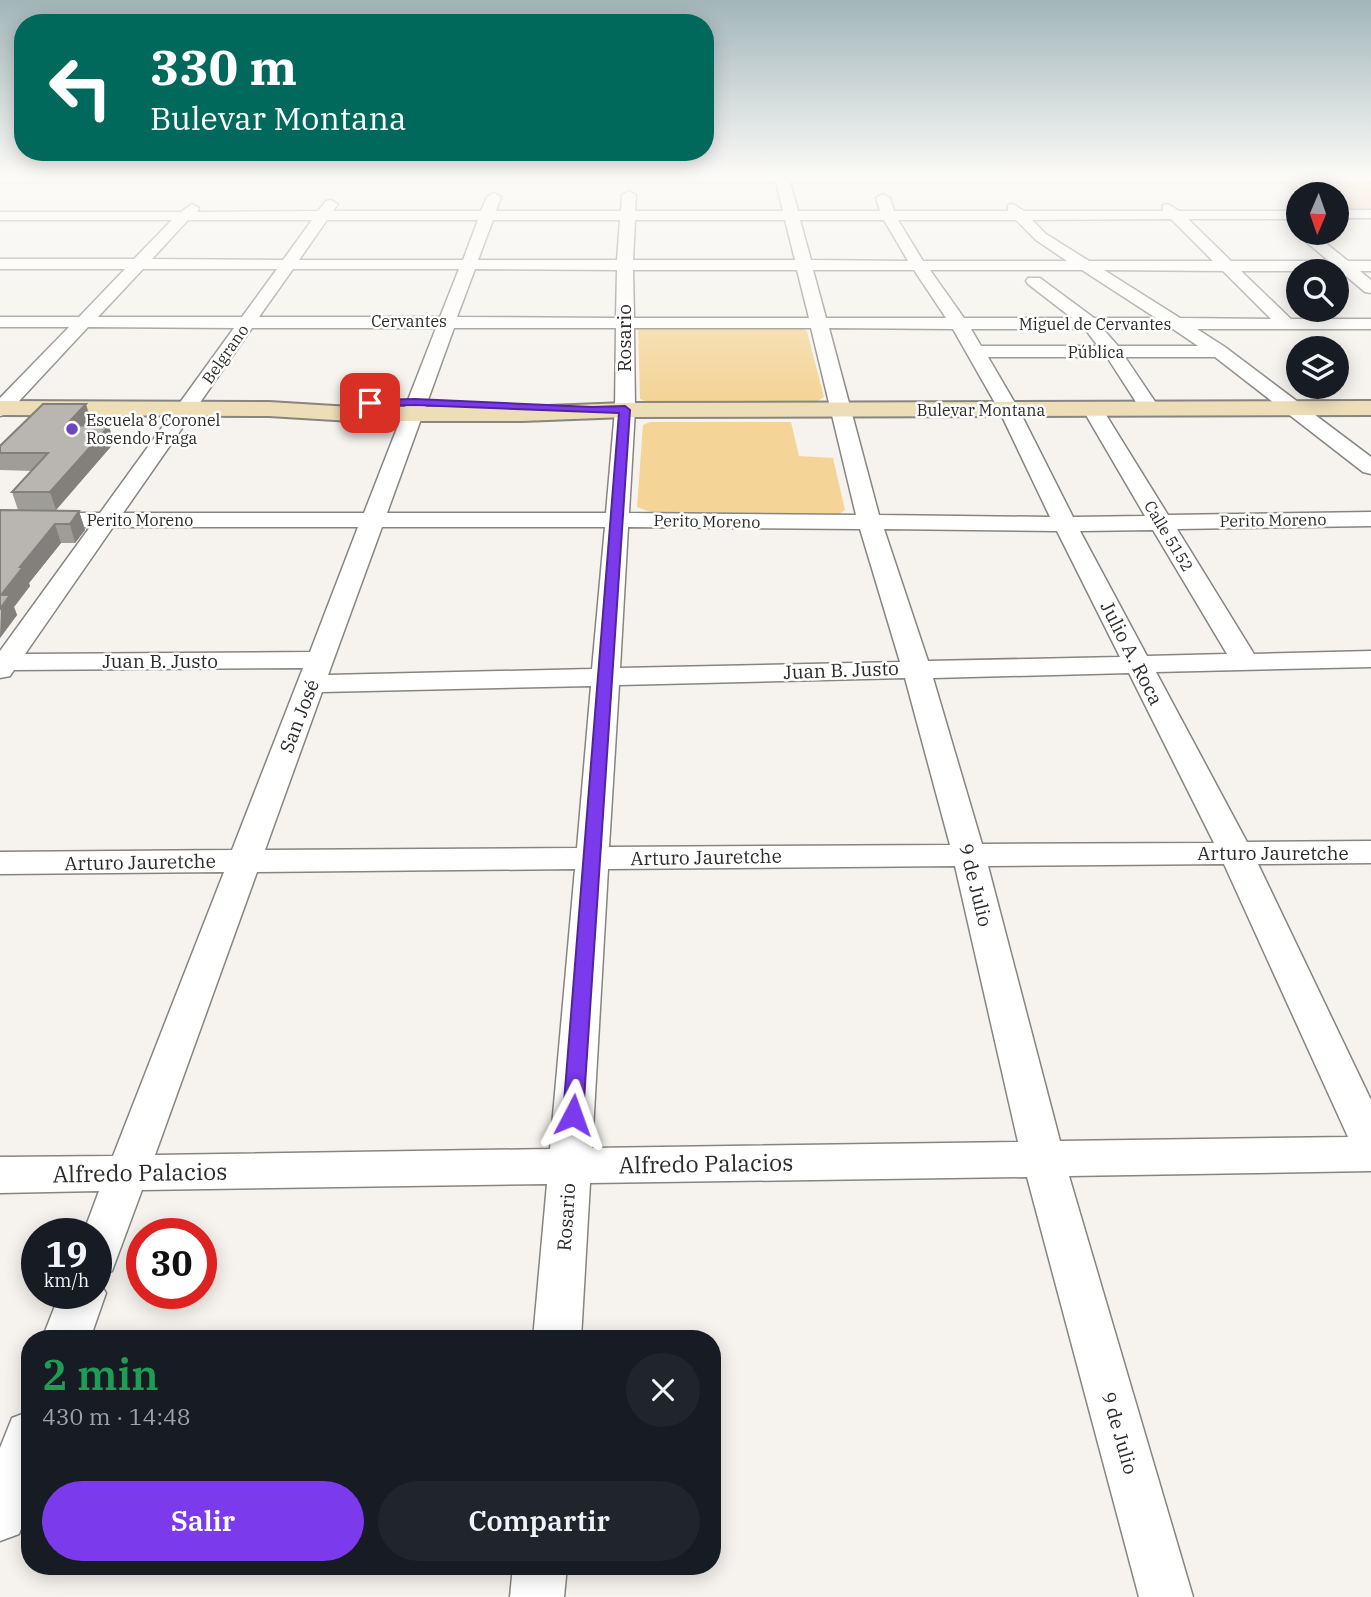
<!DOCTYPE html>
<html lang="es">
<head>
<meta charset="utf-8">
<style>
  :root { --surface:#171b24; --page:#20242c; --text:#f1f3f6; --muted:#9ea1a6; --accent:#7c3aed }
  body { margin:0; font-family:"IBM Plex Serif",serif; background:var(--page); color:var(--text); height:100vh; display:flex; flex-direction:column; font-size:26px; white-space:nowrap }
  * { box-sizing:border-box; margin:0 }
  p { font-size:23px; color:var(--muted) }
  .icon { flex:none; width:38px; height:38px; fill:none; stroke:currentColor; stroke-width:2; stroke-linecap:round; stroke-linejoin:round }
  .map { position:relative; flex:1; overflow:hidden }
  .side { position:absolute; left:21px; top:1330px; width:700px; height:245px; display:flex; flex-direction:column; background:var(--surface); border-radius:28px; box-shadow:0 4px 18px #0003 }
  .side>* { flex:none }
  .hud { position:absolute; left:14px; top:14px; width:700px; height:147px; border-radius:28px; box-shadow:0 4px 18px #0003; background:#00695c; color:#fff; overflow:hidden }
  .needle { width:46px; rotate:182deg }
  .buttons { position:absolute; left:1286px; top:182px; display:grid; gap:14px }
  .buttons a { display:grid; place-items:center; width:63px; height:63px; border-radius:50%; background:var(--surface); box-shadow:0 4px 18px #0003; font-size:35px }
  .speed { position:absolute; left:21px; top:1218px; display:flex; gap:14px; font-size:35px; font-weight:700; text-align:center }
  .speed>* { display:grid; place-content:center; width:91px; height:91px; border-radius:50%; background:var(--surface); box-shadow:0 4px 18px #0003; line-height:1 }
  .speed small { font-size:18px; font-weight:400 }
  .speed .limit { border:10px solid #d22; background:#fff; color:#111 }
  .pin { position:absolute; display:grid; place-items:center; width:60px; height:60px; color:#fff; margin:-30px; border-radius:14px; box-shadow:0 4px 10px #0006 }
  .me { position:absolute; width:77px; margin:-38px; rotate:4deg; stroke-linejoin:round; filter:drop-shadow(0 0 5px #0008) }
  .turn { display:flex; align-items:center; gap:24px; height:147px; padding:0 21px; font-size:32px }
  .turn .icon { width:91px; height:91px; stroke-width:2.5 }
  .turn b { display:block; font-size:49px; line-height:60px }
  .round { display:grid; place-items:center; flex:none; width:74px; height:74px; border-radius:37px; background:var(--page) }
  .overview { display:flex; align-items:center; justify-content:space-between; height:119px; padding:0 21px }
  h1 { font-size:42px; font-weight:600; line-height:52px; color:#1e9e55 }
  .primary-button { display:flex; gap:14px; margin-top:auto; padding:14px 21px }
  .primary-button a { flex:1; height:80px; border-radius:42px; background:var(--accent); color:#fff; font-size:28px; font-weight:600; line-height:80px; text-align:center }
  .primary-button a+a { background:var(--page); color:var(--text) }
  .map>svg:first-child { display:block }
</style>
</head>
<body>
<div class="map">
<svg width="1371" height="1597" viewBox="0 0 1371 1597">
  <rect width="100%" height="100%" fill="#f6f3ee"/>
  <g fill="#f4d497">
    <path d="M 1285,184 L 1371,185 L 1371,210 L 1337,210 L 1337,194 L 1298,194 Z"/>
    <path d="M 643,327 L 802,328 L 807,331 L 824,397 L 814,403 L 647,402 L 640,399 L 638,329 Z"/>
    <path d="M 650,422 L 791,422 L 799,456 L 833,458 L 845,510 L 839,514 L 653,513 L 637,507 L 643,425 Z"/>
  </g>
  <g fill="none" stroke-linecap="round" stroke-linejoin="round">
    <g stroke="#878580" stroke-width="3">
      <g id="street">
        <path d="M 0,174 L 1371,174 L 1371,182 L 790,182 L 798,211 L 880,211 L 876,198 L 883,194 L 890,198 L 894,211 L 1008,211 L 1008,205 L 1013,204 L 1024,211 L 1163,211 L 1163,205 L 1168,204 L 1179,211 L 1298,211 L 1298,219 L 1188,219 L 1231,261 L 1329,261 L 1299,236 L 1297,233 L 1298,230 L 1298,233 L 1313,233 L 1348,261 L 1371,261 L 1371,271 L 1360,271 L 1371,280 L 1371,293 L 1365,292 L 1340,271 L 1241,271 L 1291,319 L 1371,319 L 1371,329 L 1197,329 L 1225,347 L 1371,457 L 1371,474 L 1363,472 L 1215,357 L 1125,357 L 1160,409 L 1157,413 L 1143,413 L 1107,357 L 988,357 L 1019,410 L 1073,517 L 1145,516 L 1083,410 L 1086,406 L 1100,406 L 1103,410 L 1168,515 L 1371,512 L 1371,526 L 1177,529 L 1254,654 L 1371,651 L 1371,667 L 1156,672 L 1247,842 L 1371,841 L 1371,863 L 1258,864 L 1371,1100 L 1371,1171 L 1069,1176 L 1193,1597 L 1139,1597 L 1027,1177 L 590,1183 L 581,1339 L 533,1339 L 547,1184 L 142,1190 L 112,1271 L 96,1277 L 96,1234 L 83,1234 L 99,1191 L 0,1193 L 0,1157 L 113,1156 L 224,872 L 0,874 L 0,852 L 232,850 L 303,668 L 14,670 L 10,676 L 0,678 L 0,651 L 90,527 L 0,527 L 0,513 L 100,513 L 234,328 L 88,327 L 7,414 L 0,416 L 0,398 L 69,327 L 0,327 L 0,317 L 79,317 L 125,269 L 0,269 L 0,259 L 134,259 L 172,220 L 0,220 L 0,212 L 181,212 L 192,204 L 199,208 L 197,212 L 318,211 L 326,201 L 331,200 L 338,204 L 333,211 L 481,211 L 487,197 L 494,193 L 501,197 L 496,211 L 621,211 L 622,195 L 629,191 L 636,195 L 635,211 L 783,211 L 776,182 L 0,182 ZM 1171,219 L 1213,261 L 1089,261 L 1046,234 L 1032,220 ZM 188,220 L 312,220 L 283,260 L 152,259 ZM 327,220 L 478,220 L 463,260 L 299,260 ZM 493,220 L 620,220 L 617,260 L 478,260 ZM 635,220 L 785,220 L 795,260 L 633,260 ZM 800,220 L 884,220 L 908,261 L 811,260 ZM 898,220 L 1016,220 L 1036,240 L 1067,261 L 923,261 ZM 143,269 L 277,269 L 242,317 L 98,317 ZM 293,269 L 459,269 L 440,317 L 259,317 ZM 475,269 L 617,270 L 616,318 L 457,317 ZM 633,270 L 797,270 L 809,318 L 634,318 ZM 813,270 L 914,270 L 946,318 L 826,318 ZM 930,270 L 1082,270 L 1156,318 L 1094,318 L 1040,278 L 1028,278 L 1026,281 L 1028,284 L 1072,318 L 964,318 ZM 1104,270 L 1223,271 L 1271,319 L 1180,318 ZM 252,328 L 436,328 L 364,513 L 123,513 ZM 454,328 L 616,328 L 615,410 L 606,513 L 387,513 ZM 634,328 L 811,328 L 856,515 L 629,513 L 635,410 ZM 829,328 L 953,329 L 999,410 L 1050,517 L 879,515 ZM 971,329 L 1085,329 L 1098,346 L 981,346 ZM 1103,329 L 1173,329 L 1198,346 L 1118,346 ZM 113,527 L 358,527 L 310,652 L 25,654 ZM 382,527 L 605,527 L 592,669 L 328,675 ZM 628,527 L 860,529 L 900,662 L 620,668 ZM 884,529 L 1057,531 L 1120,657 L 928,661 ZM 1153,530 L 1227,654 L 1147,656 L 1080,531 ZM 1129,673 L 1214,843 L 982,844 L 933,678 ZM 905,678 L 950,845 L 609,847 L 619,685 ZM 591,686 L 577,848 L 265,850 L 322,692 ZM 1224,864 L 1348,1137 L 1060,1141 L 988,866 ZM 955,866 L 1018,1142 L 592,1148 L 608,869 ZM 575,869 L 550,1149 L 155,1155 L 257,872 Z"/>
        <rect x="1337" y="210" width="34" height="8"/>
        <path d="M 96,1277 L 106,1293 L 90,1339 L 42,1339 L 60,1293 L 96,1293 Z"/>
        <path d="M 30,1411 L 30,1505 L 19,1534 L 0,1541 L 0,1448 L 12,1418 Z"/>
        <path d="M 513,1566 L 567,1566 L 564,1597 L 510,1597 Z"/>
      </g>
    </g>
    <g stroke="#878580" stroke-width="4">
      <path id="secondary" d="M 0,401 L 269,402 L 351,407 L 522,407 L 625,403 L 1371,401 L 1371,415 L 625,417 L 522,421 L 351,421 L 269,416 L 0,415 Z"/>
    </g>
    <use href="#street" fill="#fff" fill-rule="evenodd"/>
    <use href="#secondary" fill="#eedeb8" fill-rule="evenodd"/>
  </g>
  <path fill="#9f9d98" d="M 91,421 L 87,426 L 114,443 L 56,510 L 79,511 L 85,530 L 75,543 L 61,543 L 29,583 L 30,586 L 14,607 L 17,615 L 0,638 L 18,510 L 12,492 L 32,471 L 0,470 L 0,446 Z"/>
  <g fill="#827f7c">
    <path d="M 86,404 L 91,421 L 71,443 L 66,425 Z"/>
    <path d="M 109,426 L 114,443 L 56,510 L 50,492 Z"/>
    <path d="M 79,511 L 85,530 L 75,543 L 70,524 Z"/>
    <path d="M 55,524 L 61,543 L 29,583 L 30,586 L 14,607 L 17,615 L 0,638 L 1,595 L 20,567 Z"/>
  </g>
  <g fill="#b9b6b1" stroke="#827f7c" stroke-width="2">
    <path d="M 43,404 L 86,404 L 66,425 L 109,426 L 50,492 L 12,492 L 48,453 L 0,453 L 0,446 Z"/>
    <path d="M 0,510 L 79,511 L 70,524 L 55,524 L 20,567 L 23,567 L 1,595 L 10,595 L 0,609 Z"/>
  </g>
  <linearGradient id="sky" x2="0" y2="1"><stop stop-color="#a2b5b9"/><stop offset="0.44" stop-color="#fbfaf7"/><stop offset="1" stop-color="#fbfaf7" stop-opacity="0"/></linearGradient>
  <rect width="1371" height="398" fill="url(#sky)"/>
  <path fill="#7c3aed" stroke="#51269a" stroke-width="2" d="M 415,399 L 592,407 L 625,406 L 630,410 L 583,1115 L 580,1121 L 573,1123 L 566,1121 L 563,1115 L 619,413 L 415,405 L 370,406 L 365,403 L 370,400 Z"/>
  <circle fill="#6b47c0" stroke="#fff" stroke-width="2.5" cx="72" cy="429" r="7"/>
  <g text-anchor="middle" stroke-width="5" stroke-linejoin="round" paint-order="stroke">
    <g font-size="16" fill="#2c2b29" stroke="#fff">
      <text x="409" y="327">Cervantes</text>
      <text x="1095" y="330">Miguel de Cervantes</text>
      <text x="1096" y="358">Pública</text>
      <text transform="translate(225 354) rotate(-55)" y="6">Belgrano</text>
      <text x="981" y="416">Bulevar Montana</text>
      <text x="140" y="526">Perito Moreno</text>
      <text transform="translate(1273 520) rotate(-1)" y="6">Perito Moreno</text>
      <text transform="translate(707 521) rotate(1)" y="6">Perito Moreno</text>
      <text transform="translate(1169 536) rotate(59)" y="6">Calle 5152</text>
    </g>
    <g font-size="16" fill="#2c2b29" stroke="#fff" text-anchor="start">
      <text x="86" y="426">Escuela 8 Coronel<tspan x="86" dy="18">Rosendo Fraga</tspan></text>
    </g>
    <g font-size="19" fill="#2c2b29" stroke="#fff">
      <text transform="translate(624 338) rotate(-90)" y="7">Rosario</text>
      <text transform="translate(1132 653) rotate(63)" y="7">Julio A. Roca</text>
      <text x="160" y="668">Juan B. Justo</text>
      <text transform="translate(841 670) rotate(-2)" y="7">Juan B. Justo</text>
      <text transform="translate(299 716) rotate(-69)" y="7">San José</text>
      <text x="1273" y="860">Arturo Jauretche</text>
      <text transform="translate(706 857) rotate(-1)" y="7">Arturo Jauretche</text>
      <text transform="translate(140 862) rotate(-1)" y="7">Arturo Jauretche</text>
      <text transform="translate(976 885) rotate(76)" y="7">9 de Julio</text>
      <text transform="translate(566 1217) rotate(-86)" y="7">Rosario</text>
      <text transform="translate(1120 1433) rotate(74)" y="7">9 de Julio</text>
    </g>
    <g font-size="23" fill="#2c2b29" stroke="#fff">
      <text transform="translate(706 1164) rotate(-1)" y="8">Alfredo Palacios</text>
      <text transform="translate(140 1173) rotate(-1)" y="8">Alfredo Palacios</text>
    </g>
  </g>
</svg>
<div class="buttons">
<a><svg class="needle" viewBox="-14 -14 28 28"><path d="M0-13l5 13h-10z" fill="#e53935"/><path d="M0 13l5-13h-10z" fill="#9ea1a6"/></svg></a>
<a><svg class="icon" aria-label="search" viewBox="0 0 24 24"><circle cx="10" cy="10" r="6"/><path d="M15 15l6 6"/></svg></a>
<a><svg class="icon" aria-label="layers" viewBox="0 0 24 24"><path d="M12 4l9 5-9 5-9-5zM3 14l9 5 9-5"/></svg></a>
</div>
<div class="speed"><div>19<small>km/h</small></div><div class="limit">30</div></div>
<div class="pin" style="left:370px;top:403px;background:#d93025"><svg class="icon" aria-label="arrive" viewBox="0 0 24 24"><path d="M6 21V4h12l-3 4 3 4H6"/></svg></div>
<svg class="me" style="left:573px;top:1115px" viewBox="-20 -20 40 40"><path d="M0-17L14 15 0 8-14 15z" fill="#7c3aed" stroke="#fff" stroke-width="4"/></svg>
<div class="hud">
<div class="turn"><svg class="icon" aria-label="left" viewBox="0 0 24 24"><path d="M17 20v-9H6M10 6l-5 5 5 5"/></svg><div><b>330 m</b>Bulevar Montana</div></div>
</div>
<section class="side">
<div class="overview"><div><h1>2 min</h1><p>430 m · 14:48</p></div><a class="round"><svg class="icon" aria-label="close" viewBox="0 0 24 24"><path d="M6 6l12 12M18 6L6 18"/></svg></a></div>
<div class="primary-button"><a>Salir</a><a>Compartir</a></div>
</section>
</div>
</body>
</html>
